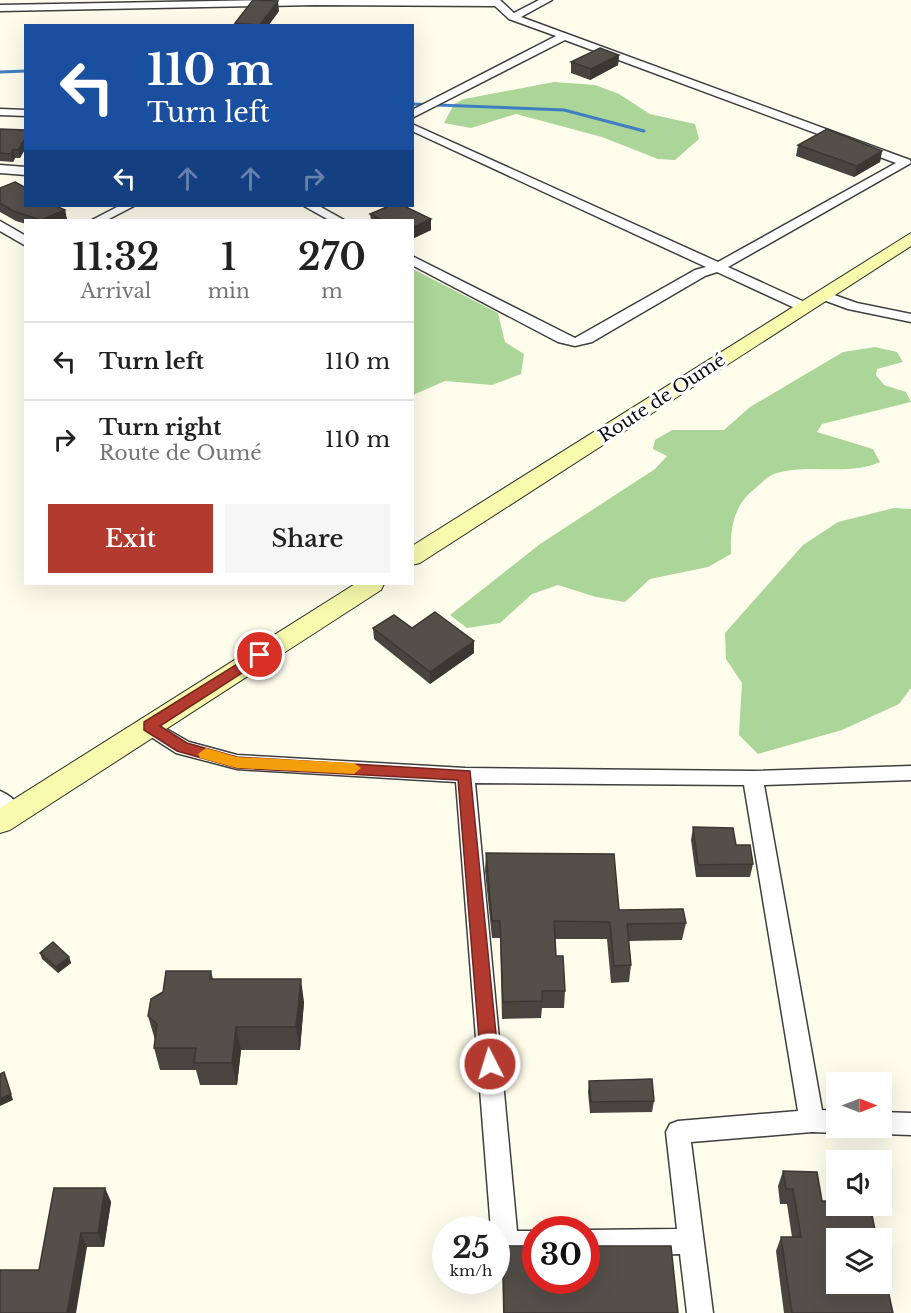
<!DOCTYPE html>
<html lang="en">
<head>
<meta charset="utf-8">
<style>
  :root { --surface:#fff; --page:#f6f6f6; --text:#222; --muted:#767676; --line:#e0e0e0; --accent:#b23a2e }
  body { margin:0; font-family:"Libre Baskerville",serif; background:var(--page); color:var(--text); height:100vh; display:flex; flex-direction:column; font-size:22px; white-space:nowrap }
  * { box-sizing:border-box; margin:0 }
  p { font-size:20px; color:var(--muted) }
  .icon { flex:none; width:33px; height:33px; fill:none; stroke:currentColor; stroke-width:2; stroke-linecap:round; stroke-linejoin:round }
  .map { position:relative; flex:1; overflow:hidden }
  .side { position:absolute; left:24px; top:219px; width:390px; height:366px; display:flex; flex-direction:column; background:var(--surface); border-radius:0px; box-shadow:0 6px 24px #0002 }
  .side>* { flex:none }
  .guide { position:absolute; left:24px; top:24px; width:390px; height:183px; border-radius:0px; box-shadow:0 6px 24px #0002; background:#1a4fa0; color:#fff; overflow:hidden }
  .needle { width:39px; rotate:90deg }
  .buttons { position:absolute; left:826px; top:1072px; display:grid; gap:12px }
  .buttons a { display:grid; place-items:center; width:66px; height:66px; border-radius:0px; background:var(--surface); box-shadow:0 6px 24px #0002; font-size:30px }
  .speed { position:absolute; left:432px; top:1216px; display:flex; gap:12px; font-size:30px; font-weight:700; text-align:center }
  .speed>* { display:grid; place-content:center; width:78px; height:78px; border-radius:50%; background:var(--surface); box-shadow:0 6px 24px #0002; line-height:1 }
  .speed small { font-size:15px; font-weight:400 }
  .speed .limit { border:9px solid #d22; background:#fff; color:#111 }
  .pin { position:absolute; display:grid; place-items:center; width:51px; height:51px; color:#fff; margin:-26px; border:3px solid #fff; border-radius:50%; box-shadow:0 2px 6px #0007 }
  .me { position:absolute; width:66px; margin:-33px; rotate:355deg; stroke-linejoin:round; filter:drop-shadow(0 0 4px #0008) }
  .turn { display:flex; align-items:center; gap:21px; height:126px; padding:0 24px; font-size:27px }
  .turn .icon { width:78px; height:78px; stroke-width:2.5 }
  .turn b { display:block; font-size:42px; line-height:51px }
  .lanes { display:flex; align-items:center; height:57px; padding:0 24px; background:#0003; justify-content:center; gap:30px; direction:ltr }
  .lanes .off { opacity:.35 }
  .eta { display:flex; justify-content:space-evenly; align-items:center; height:102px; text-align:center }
  .eta b { font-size:36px; font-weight:600; line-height:42px }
  .primary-button { display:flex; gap:12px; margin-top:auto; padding:12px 24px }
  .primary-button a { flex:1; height:69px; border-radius:0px; background:var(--accent); color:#fff; font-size:24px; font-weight:600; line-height:69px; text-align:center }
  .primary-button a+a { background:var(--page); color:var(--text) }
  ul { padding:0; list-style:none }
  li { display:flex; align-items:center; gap:18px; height:78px; padding:0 24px; border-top:2px solid var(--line) }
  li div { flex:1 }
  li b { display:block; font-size:22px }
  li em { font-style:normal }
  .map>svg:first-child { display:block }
</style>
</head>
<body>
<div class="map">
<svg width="911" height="1313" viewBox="0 0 911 1313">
  <rect width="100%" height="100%" fill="#fefdec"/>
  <g fill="#acd599">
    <path d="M 554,82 L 595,85 L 619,94 L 650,114 L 695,124 L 699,139 L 675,160 L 658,159 L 602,137 L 516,114 L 471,128 L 444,123 L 454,104 L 464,99 Z"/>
    <path d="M 413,269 L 498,313 L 505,342 L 524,354 L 521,374 L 492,385 L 445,381 L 413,395 Z"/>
    <path d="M 875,347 L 897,352 L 903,362 L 877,369 L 876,375 L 884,385 L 906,392 L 911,402 L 822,424 L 817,432 L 873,449 L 880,462 C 847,477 808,462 774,474 C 767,476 759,486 752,491 C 733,507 730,531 731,554 L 708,567 L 650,579 L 625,602 L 596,597 L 558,585 L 532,594 L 500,623 L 467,628 L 450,615 L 540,544 L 655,469 L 667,456 L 653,449 L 655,440 L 672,430 L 724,430 L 750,407 L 843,352 Z"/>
    <path d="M 894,508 L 911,509 L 911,688 L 899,704 L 842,730 L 758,754 L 739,735 L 742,683 L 726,659 L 725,633 L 803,545 L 838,522 Z"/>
  </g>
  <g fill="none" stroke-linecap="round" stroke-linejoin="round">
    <g stroke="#417dc3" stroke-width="3">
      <path d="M 0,72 L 26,71"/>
      <path d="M 412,104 L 564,110 L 644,131"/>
    </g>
    <g stroke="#3f3f3f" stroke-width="3">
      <g id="minor">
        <path d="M 267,0 L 500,0 L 514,13 L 539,0 L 552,0 L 521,17 L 910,160 L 911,163 L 728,267 L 809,304 L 809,310 L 799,310 L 717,272 L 705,276 L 592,342 L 575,346 L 558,342 L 412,265 L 412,256 L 575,338 L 695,270 L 706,267 L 412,131 L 412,124 L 718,262 L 896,163 L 565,40 L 412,118 L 412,110 L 556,36 L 509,19 L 495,6 L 315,5 L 0,11 L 0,5 Z"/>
        <path d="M 0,109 L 26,110 L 26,116 L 0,115 Z"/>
        <path d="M 0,165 L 26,167 L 26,175 L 0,173 Z"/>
        <path d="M 119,206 L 134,206 L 107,220 L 92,220 Z"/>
        <path d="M 304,206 L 319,206 L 344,220 L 329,220 Z"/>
        <path d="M 0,221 L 26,236 L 26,246 L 0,231 Z"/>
        <path d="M 823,291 L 857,303 L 911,314 L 911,322 L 848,309 L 818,298 L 816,295 Z"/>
        <path d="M 149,719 L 189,742 L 237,755 L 465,768 L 753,771 L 911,766 L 911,780 L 764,785 L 822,1110 L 837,1111 L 837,1128 L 846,1128 L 837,1133 L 812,1132 L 691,1142 L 713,1313 L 687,1313 L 680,1254 L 586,1256 L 586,1230 L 677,1229 L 666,1132 L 670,1124 L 678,1121 L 798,1111 L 744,785 L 475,783 L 517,1231 L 536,1231 L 536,1257 L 505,1257 L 496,1253 L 496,1230 L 491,1230 L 456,782 L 237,769 L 176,753 L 142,731 L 140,726 L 142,721 Z"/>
        <path d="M 0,791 C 10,795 19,804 24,813 L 21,819 C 11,822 7,819 0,812 Z"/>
        <path d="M 882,1112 L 911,1113 L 911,1135 L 882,1134 L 874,1131 L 872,1128 L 882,1128 Z"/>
      </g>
    </g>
    <g stroke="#2e2e2e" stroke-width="2">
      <g id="secondary">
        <path d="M 911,233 L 911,246 L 420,563 L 412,565 L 412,546 Z"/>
        <path d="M 355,584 L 384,584 L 381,590 L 10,830 L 0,833 L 0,808 Z"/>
      </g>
    </g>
    <use href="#minor" fill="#fff" fill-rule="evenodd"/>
    <use href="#secondary" fill="#f7f9ac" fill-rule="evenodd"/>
  </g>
  <g fill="#48443f">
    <path d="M 279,11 L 268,26 L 235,26 L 235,23 Z"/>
    <path d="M 619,55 L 618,65 L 590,80 L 571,73 L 571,62 Z"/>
    <path d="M 0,129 L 26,130 L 20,158 L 15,158 L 13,162 L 0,161 Z"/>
    <path d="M 798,145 L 882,151 L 880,162 L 854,177 L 796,156 Z"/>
    <path d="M 0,188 L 65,210 L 67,220 L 26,220 L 26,224 L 16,221 L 0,212 Z"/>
    <path d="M 389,206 L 404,206 L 431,219 L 431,230 L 412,239 L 412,220 L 371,220 L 370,214 Z"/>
    <path d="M 373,628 L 412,628 L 474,641 L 474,653 L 430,684 L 374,639 Z"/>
    <path d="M 693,827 L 736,845 L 753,864 L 750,877 L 696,877 L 691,840 Z"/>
    <path d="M 486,853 L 619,910 L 686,923 L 682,940 L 629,941 L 631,965 L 629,982 L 611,983 L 607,939 L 555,939 L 556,956 L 565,991 L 564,1008 L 542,1008 L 541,1018 L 502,1019 L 500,938 L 492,938 L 485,871 Z"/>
    <path d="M 40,953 L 69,957 L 71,963 L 58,973 L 42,959 Z"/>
    <path d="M 211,971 L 213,979 L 304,1002 L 300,1050 L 241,1050 L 237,1085 L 200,1085 L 196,1070 L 160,1070 L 154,1048 L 155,1040 L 148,1016 Z"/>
    <path d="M 589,1081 L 654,1101 L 652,1112 L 590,1113 L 588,1092 Z"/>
    <path d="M 783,1171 L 822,1201 L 893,1313 L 784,1313 L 776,1251 L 781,1237 L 792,1237 L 787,1204 L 780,1204 L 778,1186 Z"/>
    <path d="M 105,1188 L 111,1202 L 104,1247 L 87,1247 L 39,1270 Z"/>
    <path d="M 503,1246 L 678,1313 L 503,1313 L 502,1262 Z"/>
  </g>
  <g fill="#3b3733">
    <path d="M 278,1 L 279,11 L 268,26 L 260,26 Z"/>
    <path d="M 619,55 L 618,65 L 590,80 L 591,69 Z"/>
    <path d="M 26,137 L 26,148 L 20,158 L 18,150 Z"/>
    <path d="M 13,149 L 15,158 L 13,162 L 11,154 Z"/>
    <path d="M 882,151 L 880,162 L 854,177 L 857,166 Z"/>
    <path d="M 65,210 L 67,220 L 42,220 Z"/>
    <path d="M 431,219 L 431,230 L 412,239 L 412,228 Z"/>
    <path d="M 474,641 L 474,653 L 430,684 L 430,672 Z"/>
    <path d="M 69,957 L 71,963 L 58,973 L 56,967 Z"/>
    <path d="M 301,979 L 304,1002 L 300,1050 L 296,1027 Z"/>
    <path d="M 236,1027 L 241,1050 L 237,1085 L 232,1063 Z"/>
    <path d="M 4,1072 L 13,1100 L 0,1106 L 0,1099 Z"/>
    <path d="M 105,1188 L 111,1202 L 104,1247 L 98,1233 Z"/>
    <path d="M 81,1233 L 87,1247 L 76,1313 L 67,1313 Z"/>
  </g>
  <g fill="#544f49" stroke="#3b3733" stroke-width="1.5">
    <path d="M 253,0 L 278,1 L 260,25 L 235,23 Z"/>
    <path d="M 600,48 L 619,55 L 591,69 L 571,62 Z"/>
    <path d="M 0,129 L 26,130 L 26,137 L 18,150 L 13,149 L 11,154 L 0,153 Z"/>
    <path d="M 827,129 L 882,151 L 857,166 L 798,145 Z"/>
    <path d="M 15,182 L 26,188 L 26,206 L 56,206 L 65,210 L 41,220 L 13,211 L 0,203 L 0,188 Z"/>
    <path d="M 389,206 L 404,206 L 431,219 L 412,228 L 412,220 L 382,220 L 370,214 Z"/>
    <path d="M 435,612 L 474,641 L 430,672 L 373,628 L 394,615 L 412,628 Z"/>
    <path d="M 693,827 L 733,828 L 736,845 L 750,845 L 753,864 L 698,865 Z"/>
    <path d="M 486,853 L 614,854 L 619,910 L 683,909 L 686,923 L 627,924 L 631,965 L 614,966 L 610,922 L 554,921 L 556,956 L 563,956 L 565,991 L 542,991 L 542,1001 L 503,1002 L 500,921 L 492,921 Z"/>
    <path d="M 53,942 L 69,957 L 56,967 L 40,953 Z"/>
    <path d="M 166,971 L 211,971 L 210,979 L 301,979 L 296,1027 L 236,1027 L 232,1063 L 194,1063 L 196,1048 L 154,1048 L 157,1024 L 148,1016 L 151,999 L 163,992 Z"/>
    <path d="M 4,1072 L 11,1094 L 0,1099 L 0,1074 Z"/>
    <path d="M 652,1079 L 654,1101 L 591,1102 L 589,1081 Z"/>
    <path d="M 783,1171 L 817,1172 L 822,1201 L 837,1201 L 837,1206 L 870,1206 L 877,1239 L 837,1239 L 837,1284 L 882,1284 L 882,1263 L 893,1313 L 792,1313 L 781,1237 L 801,1237 L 793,1189 L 786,1189 Z"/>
    <path d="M 54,1188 L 105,1188 L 98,1233 L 81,1233 L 67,1313 L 0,1313 L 0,1270 L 39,1270 Z"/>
    <path d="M 503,1246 L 536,1246 L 536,1281 L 586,1281 L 586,1246 L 671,1246 L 678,1313 L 504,1313 Z"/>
  </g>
  <path fill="#b23a2e" stroke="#74261e" stroke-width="1.5" d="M 260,650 L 265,651 L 265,658 L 160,726 L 187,743 L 237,757 L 470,771 L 499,1064 L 496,1070 L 490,1072 L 484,1070 L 481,1064 L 458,780 L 237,768 L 177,751 L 144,730 L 144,722 Z"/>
  <path fill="#f59e0b" d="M 206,748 L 237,757 L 354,763 L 361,768 L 354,774 L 237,768 L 200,758 L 198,754 Z"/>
  <g text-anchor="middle" stroke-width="6" stroke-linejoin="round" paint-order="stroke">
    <g font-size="18" fill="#0c0c0c" stroke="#fff">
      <text transform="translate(662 398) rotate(-33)" y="6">Route de Oumé</text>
    </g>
  </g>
</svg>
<div class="buttons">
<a><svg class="needle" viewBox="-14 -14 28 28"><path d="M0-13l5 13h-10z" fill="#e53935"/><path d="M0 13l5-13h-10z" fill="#767676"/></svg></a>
<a><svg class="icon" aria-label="sound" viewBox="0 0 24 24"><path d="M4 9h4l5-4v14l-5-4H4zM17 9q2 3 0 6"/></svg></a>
<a><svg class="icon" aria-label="layers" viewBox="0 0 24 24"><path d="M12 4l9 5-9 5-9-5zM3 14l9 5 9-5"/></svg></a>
</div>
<div class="speed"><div>25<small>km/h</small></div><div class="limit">30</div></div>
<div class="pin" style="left:260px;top:655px;background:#d93025"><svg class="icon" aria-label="arrive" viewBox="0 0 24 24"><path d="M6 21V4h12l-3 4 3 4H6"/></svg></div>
<svg class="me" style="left:490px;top:1064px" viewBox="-20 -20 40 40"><circle r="17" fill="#b23a2e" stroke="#fff" stroke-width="3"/><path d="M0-11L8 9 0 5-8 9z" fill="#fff"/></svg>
<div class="guide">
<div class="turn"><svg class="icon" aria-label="left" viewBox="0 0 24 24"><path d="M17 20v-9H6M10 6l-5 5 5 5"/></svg><div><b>110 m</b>Turn left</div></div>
<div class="lanes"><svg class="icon" aria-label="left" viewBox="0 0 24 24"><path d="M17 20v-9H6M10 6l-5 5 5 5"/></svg><svg class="icon off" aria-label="ahead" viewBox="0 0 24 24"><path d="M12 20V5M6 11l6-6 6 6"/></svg><svg class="icon off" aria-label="ahead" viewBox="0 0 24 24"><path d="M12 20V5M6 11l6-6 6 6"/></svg><svg class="icon off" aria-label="right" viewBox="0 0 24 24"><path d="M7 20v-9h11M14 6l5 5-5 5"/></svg></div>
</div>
<section class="side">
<div class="eta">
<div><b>11:32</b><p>Arrival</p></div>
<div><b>1</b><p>min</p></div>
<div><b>270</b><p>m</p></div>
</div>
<ul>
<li><svg class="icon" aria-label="left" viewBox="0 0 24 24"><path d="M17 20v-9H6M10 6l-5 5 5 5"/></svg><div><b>Turn left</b></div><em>110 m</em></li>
<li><svg class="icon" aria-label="right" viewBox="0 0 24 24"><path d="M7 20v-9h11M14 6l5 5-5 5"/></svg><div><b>Turn right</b><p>Route de Oumé</p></div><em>110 m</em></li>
</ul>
<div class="primary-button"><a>Exit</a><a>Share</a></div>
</section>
</div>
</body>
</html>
